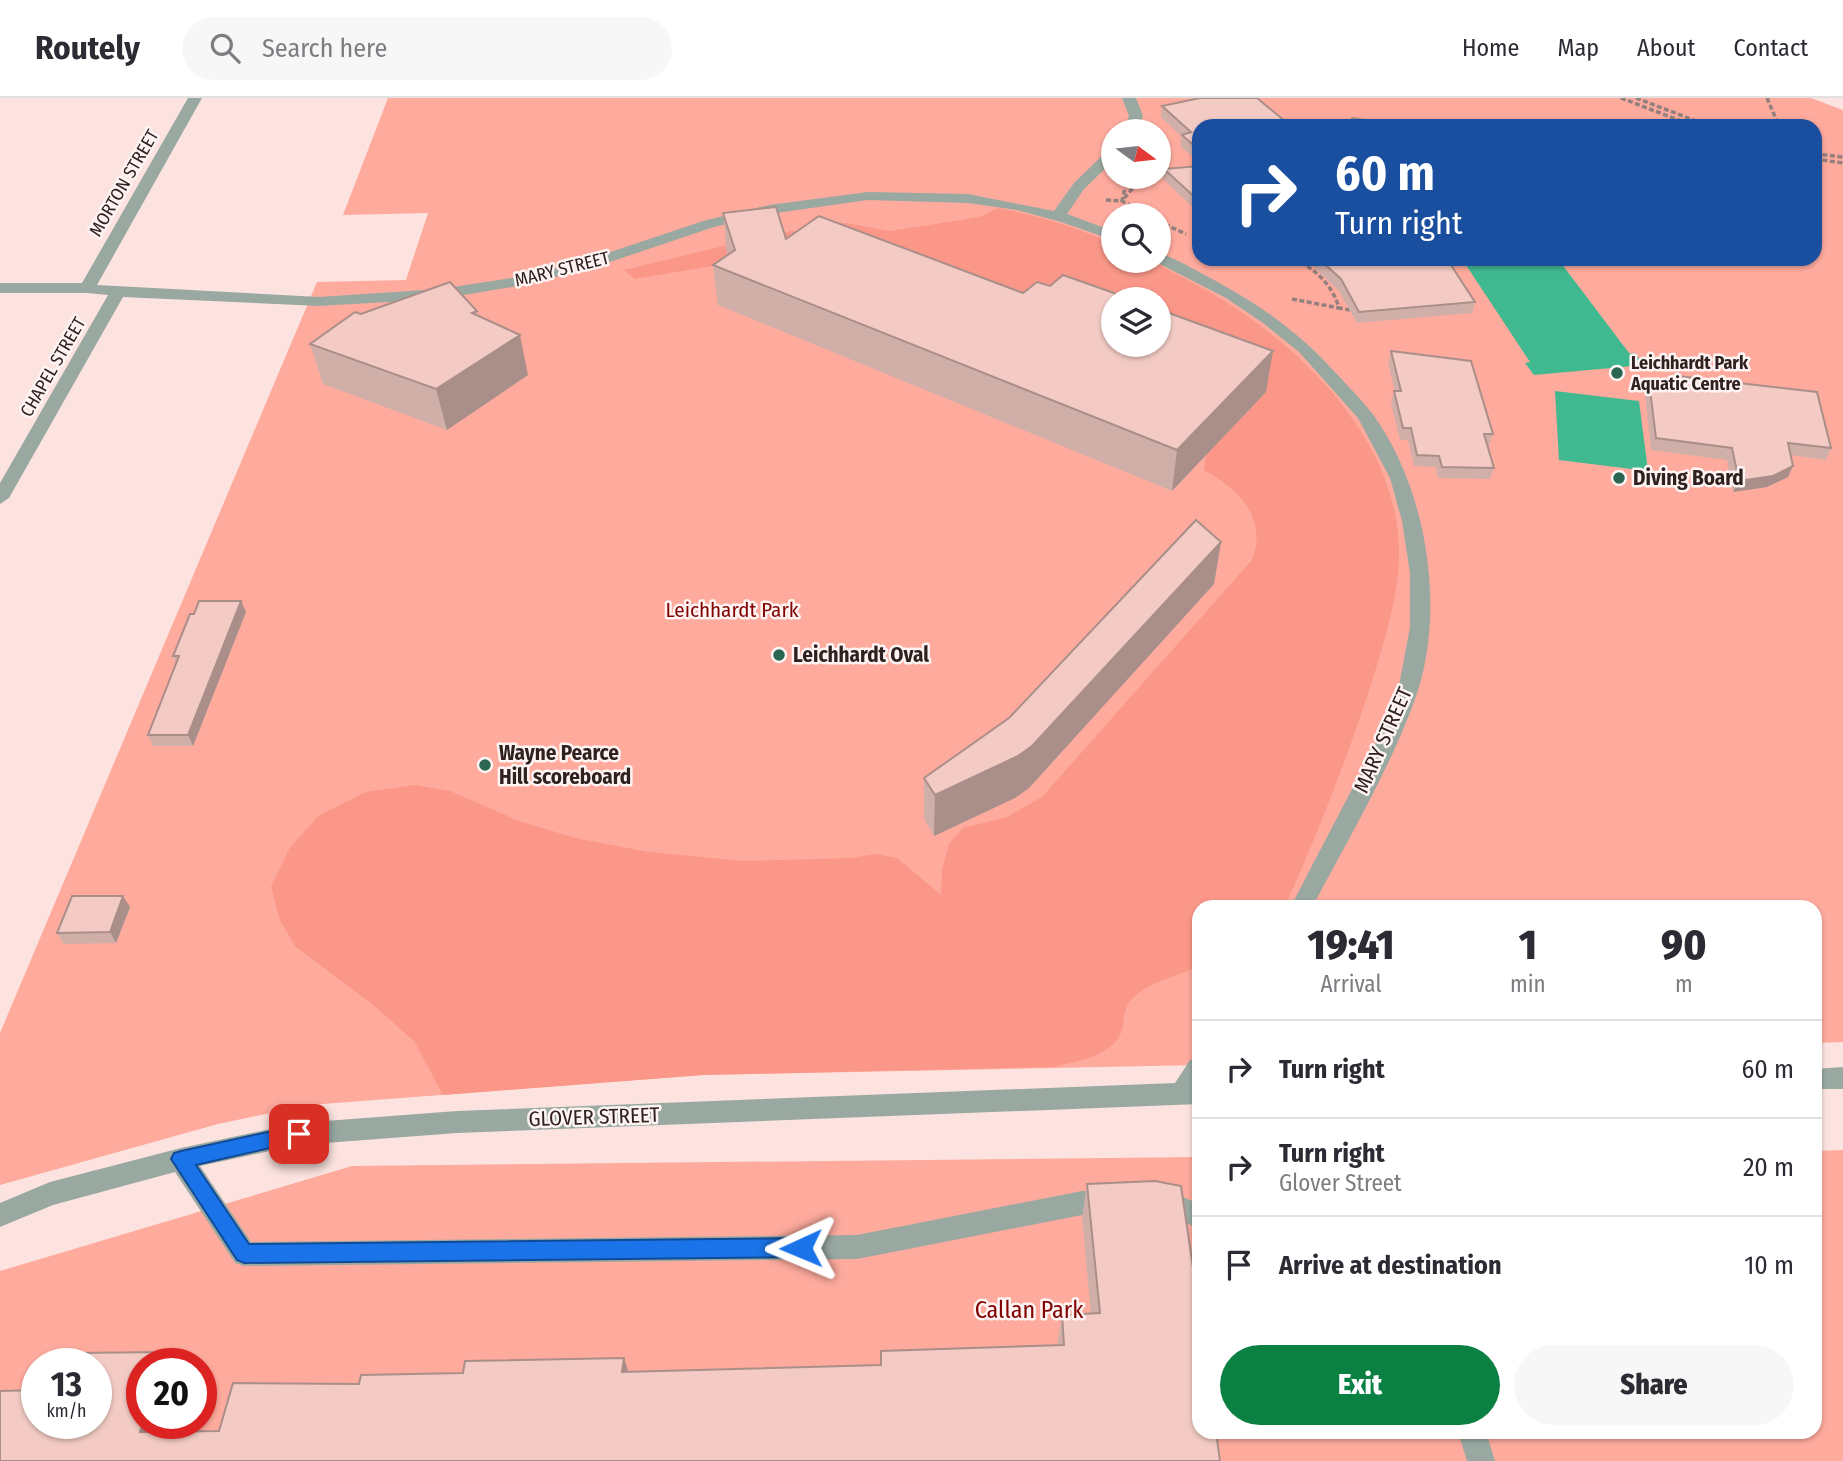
<!DOCTYPE html>
<html lang="en">
<head>
<meta charset="utf-8">
<style>
  :root { --surface:#fff; --page:#f7f7f7; --text:#2b2b33; --muted:#7c7c81; --line:#e1e1e2; --accent:#0b8043 }
  body { margin:0; font-family:"Fira Sans Condensed",sans-serif; background:var(--page); color:var(--text); height:100vh; display:flex; flex-direction:column; font-size:26px; white-space:nowrap }
  * { box-sizing:border-box; margin:0 }
  p { font-size:23px; color:var(--muted) }
  .icon { flex:none; width:38px; height:38px; fill:none; stroke:currentColor; stroke-width:2; stroke-linecap:round; stroke-linejoin:round }
  .map { position:relative; flex:1; overflow:hidden }
  .details { position:absolute; left:1192px; top:802px; width:630px; height:539px; display:flex; flex-direction:column; background:var(--surface); border-radius:21px; box-shadow:0 2px 5px #0004 }
  .details>* { flex:none }
  .top-card { position:absolute; left:1192px; top:21px; width:630px; height:147px; border-radius:21px; box-shadow:0 2px 5px #0004; background:#1a4fa0; color:#fff; overflow:hidden }
  .needle { width:46px; rotate:105deg }
  .buttons { position:absolute; left:1101px; top:21px; display:grid; gap:14px }
  .buttons a { display:grid; place-items:center; width:70px; height:70px; border-radius:50%; background:var(--surface); box-shadow:0 2px 5px #0004; font-size:35px }
  .speed { position:absolute; left:21px; top:1250px; display:flex; gap:14px; font-size:35px; font-weight:700; text-align:center }
  .speed>* { display:grid; place-content:center; width:91px; height:91px; border-radius:50%; background:var(--surface); box-shadow:0 2px 5px #0004; line-height:1 }
  .speed small { font-size:18px; font-weight:400 }
  .speed .limit { border:10px solid #d22; background:#fff; color:#111 }
  .pin { position:absolute; display:grid; place-items:center; width:60px; height:60px; color:#fff; margin:-30px; border-radius:14px; box-shadow:0 4px 10px #0006 }
  .me { position:absolute; width:77px; margin:-38px; rotate:269deg; stroke-linejoin:round; filter:drop-shadow(0 0 5px #0008) }
  .turn { display:flex; align-items:center; gap:24px; height:147px; padding:0 28px; font-size:32px }
  .turn .icon { width:91px; height:91px; stroke-width:2.5 }
  .turn b { display:block; font-size:49px; line-height:60px }
  .eta { display:flex; justify-content:space-evenly; align-items:center; height:119px; text-align:center }
  .eta b { font-size:42px; font-weight:800; line-height:49px }
  .cta { display:flex; gap:14px; margin-top:auto; padding:14px 28px }
  .cta a { flex:1; height:80px; border-radius:42px; background:var(--accent); color:#fff; font-size:28px; font-weight:800; line-height:80px; text-align:center }
  .cta a+a { background:var(--page); color:var(--text) }
  ul { padding:0; list-style:none }
  li { display:flex; align-items:center; gap:21px; height:98px; padding:0 28px; border-top:2px solid var(--line) }
  li div { flex:1 }
  li b { display:block; font-size:26px }
  li em { font-style:normal }
  header { display:flex; align-items:center; gap:42px; box-sizing:border-box; height:98px; padding:0 35px; background:var(--surface); border-bottom:2px solid var(--line) }
  header strong { font-size:33px }
  nav { display:flex; gap:38px; margin-inline-start:auto; font-size:24px }
  .search { width:490px; height:63px; background:var(--page); display:flex; align-items:center; gap:18px; box-sizing:border-box; padding:0 24px; border-radius:38px; color:var(--muted); font-size:26px }
  .map>svg:first-child { display:block }
</style>
</head>
<body>
<header>
<strong>Routely</strong>
<div class="search"><svg class="icon" aria-label="search" viewBox="0 0 24 24"><circle cx="10" cy="10" r="6"/><path d="M15 15l6 6"/></svg>Search here</div>
<nav><a>Home</a><a>Map</a><a>About</a><a>Contact</a></nav>
</header>
<div class="map">
<svg width="1843" height="1363" viewBox="0 0 1843 1363">
  <rect width="100%" height="100%" fill="#fce3df"/>
  <g fill="#feaa9d" fill-rule="evenodd">
    <path d="M 388,0 L 1811,0 L 1843,12 L 1843,944 L 1815,945 L 1815,808 L 1199,808 L 1199,967 L 703,977 L 309,1007 L 218,1026 L 0,1087 L 0,935 L 317,184 L 406,182 L 428,115 L 343,117 ZM 1199,28 L 1815,28 L 1815,161 L 1199,161 ZM 1113,33 L 1158,33 L 1158,79 L 1113,79 ZM 1113,117 L 1158,117 L 1158,163 L 1113,163 ZM 1113,201 L 1158,201 L 1158,247 L 1113,247 Z"/>
    <path d="M 1843,1052 L 1843,1363 L 0,1363 L 0,1173 L 352,1068 L 1199,1059 L 1199,1334 L 1815,1334 L 1815,1053 ZM 37,1265 L 96,1265 L 96,1325 L 37,1325 ZM 142,1265 L 201,1265 L 201,1325 L 142,1325 Z"/>
  </g>
  <path fill="#fb9788" d="M 998,110 C 1038,118 1076,129 1113,146 L 1113,163 C 1124,163 1139,160 1150,163 C 1158,165 1166,171 1174,175 C 1210,193 1245,214 1276,240 C 1331,285 1384,349 1396,421 C 1406,474 1389,527 1374,577 C 1349,656 1319,733 1285,808 L 1199,808 L 1199,868 C 1178,878 1139,886 1127,908 C 1123,916 1124,927 1121,935 C 1110,959 1077,963 1054,969 L 703,977 L 443,997 L 414,943 L 372,906 L 295,848 L 280,822 L 271,789 L 289,751 L 318,718 L 366,694 L 415,687 L 450,693 L 519,723 L 579,741 L 649,754 L 744,763 L 850,760 L 876,756 L 897,760 L 941,797 L 942,772 L 949,746 L 963,730 L 1007,719 L 1042,699 L 1252,462 C 1268,420 1239,391 1204,372 L 1210,331 L 1159,245 L 1158,201 L 1064,203 L 969,182 L 730,165 L 635,181 L 624,172 L 773,136 L 846,125 L 890,133 L 980,119 Z"/>
  <g fill="#40b990">
    <path d="M 1462,161 L 1558,161 L 1629,255 L 1635,255 L 1644,267 L 1534,277 L 1525,265 L 1530,264 Z"/>
    <path d="M 1555,293 L 1639,303 L 1648,373 L 1559,362 Z"/>
  </g>
  <g fill="none" stroke-linecap="round" stroke-linejoin="round">
    <g stroke="#94807d" stroke-width="3.5" stroke-dasharray="5 2.5" stroke-linecap="butt">
      <path d="M 1621,0 L 1694,28"/>
      <path d="M 1636,0 L 1709,28"/>
      <path d="M 1767,0 L 1779,28"/>
      <path d="M 1158,50 L 1168,52 L 1158,62"/>
      <path d="M 1815,56 L 1843,59"/>
      <path d="M 1815,61 L 1843,65"/>
      <path d="M 1142,79 L 1122,103 L 1149,117"/>
      <path d="M 1106,102 L 1122,103 L 1126,86"/>
      <path d="M 1158,123 L 1186,136"/>
      <path d="M 1294,161 C 1315,170 1333,188 1339,210 L 1350,212"/>
      <path d="M 1292,201 L 1339,210"/>
    </g>
    <g fill="#99a9a2" fill-rule="evenodd">
      <path d="M 188,0 L 202,0 L 97,187 L 319,199 L 440,191 L 512,180 L 578,165 L 703,123 L 769,107 L 868,94 L 968,96 L 1054,113 L 1074,85 L 1108,52 L 1113,51 L 1113,63 L 1084,91 L 1067,116 L 1113,133 L 1113,142 L 1061,124 L 1017,112 L 968,105 L 868,102 L 769,116 L 714,129 L 589,171 L 512,189 L 440,201 L 319,208 L 123,199 L 9,400 L 0,406 L 0,385 L 108,197 L 87,195 L 0,195 L 0,185 L 82,185 Z"/>
      <path d="M 1122,0 L 1136,0 L 1143,18 L 1138,33 L 1124,33 L 1129,18 Z"/>
      <path d="M 1158,155 C 1173,159 1188,168 1201,175 C 1251,201 1295,230 1333,272 C 1346,286 1360,300 1372,315 C 1425,387 1445,503 1419,589 C 1396,661 1348,741 1313,808 L 1291,808 L 1374,649 L 1399,588 L 1410,529 L 1410,475 L 1402,423 L 1390,380 L 1358,320 L 1299,254 L 1263,225 L 1226,200 L 1154,163 L 1158,163 Z"/>
      <path d="M 1199,959 L 1199,1006 L 457,1035 L 299,1047 L 200,1068 L 251,1144 L 857,1137 L 1082,1093 L 1111,1092 L 1120,1096 L 1124,1104 L 1120,1112 L 1111,1116 L 1082,1117 L 857,1161 L 244,1168 L 235,1165 L 175,1074 L 53,1107 L 0,1129 L 0,1105 L 50,1084 L 181,1050 L 299,1025 L 457,1013 L 1175,985 L 1190,962 Z"/>
      <path d="M 1843,969 L 1843,991 L 1815,991 L 1815,971 Z"/>
      <path d="M 1157,1093 L 1174,1095 L 1199,1106 L 1199,1131 L 1171,1118 L 1148,1113 L 1144,1105 L 1148,1097 Z"/>
      <path d="M 1458,1334 L 1486,1334 L 1495,1363 L 1467,1363 Z"/>
    </g>
  </g>
  <g fill="#d1afa9">
    <path d="M 1162,8 L 1199,28 L 1199,64 L 1180,48 L 1181,38 L 1161,19 Z"/>
    <path d="M 1199,68 L 1199,115 L 1163,81 L 1164,71 Z"/>
    <path d="M 723,115 L 786,141 L 1266,294 L 1172,393 L 718,207 L 713,167 L 727,157 Z"/>
    <path d="M 1305,161 L 1447,161 L 1475,204 L 1472,215 L 1357,225 L 1338,192 Z"/>
    <path d="M 477,213 L 478,218 L 528,277 L 447,332 L 323,286 L 310,246 L 361,216 Z"/>
    <path d="M 1391,253 L 1493,336 L 1489,348 L 1487,348 L 1494,370 L 1490,381 L 1438,380 L 1436,369 L 1414,368 L 1408,342 L 1400,342 L 1391,305 L 1394,293 L 1395,293 L 1388,265 Z"/>
    <path d="M 1677,278 L 1831,350 L 1826,362 L 1791,357 L 1788,379 L 1767,389 L 1733,394 L 1727,362 L 1651,352 L 1645,295 L 1649,283 L 1673,286 Z"/>
    <path d="M 1221,444 L 1214,486 L 1029,690 L 1015,700 L 934,738 L 924,721 L 924,680 L 1009,620 Z"/>
    <path d="M 246,514 L 193,648 L 153,648 L 148,637 L 176,566 L 173,558 Z"/>
    <path d="M 130,809 L 116,845 L 64,846 L 57,835 Z"/>
    <path d="M 1155,1083 L 1181,1088 L 1199,1210 L 1199,1334 L 1216,1334 L 1220,1363 L 0,1363 L 0,1293 L 37,1292 L 37,1325 L 96,1325 L 96,1265 L 72,1265 L 75,1255 L 165,1254 L 174,1265 L 142,1265 L 142,1325 L 179,1325 L 176,1333 L 219,1333 L 233,1285 L 359,1286 L 361,1277 L 463,1275 L 465,1263 L 624,1260 L 628,1274 L 881,1267 L 881,1253 L 1057,1248 L 1062,1217 L 1091,1216 L 1082,1120 L 1087,1086 Z"/>
  </g>
  <g fill="#aa8e89">
    <path d="M 520,237 L 528,277 L 447,332 L 436,291 Z"/>
    <path d="M 1273,253 L 1266,294 L 1172,393 L 1177,352 Z"/>
    <path d="M 1793,368 L 1788,379 L 1767,389 L 1733,394 L 1739,383 Z"/>
    <path d="M 1221,444 L 1214,486 L 1029,690 L 1015,700 L 934,738 L 935,697 Z"/>
    <path d="M 241,503 L 246,514 L 193,648 L 188,637 Z"/>
    <path d="M 123,798 L 130,809 L 116,845 L 110,834 Z"/>
    <path d="M 165,1254 L 174,1265 L 162,1265 Z"/>
    <path d="M 624,1260 L 634,1291 L 622,1274 Z"/>
    <path d="M 143,1325 L 179,1325 L 167,1363 L 140,1334 Z"/>
  </g>
  <g fill="#f3cbc4" stroke="#aa8e89" stroke-width="2">
    <path d="M 1200,0 L 1257,0 L 1291,28 L 1199,28 L 1199,52 L 1182,37 L 1191,34 L 1162,8 Z"/>
    <path d="M 1352,20 L 1402,28 L 1339,28 L 1350,26 Z"/>
    <path d="M 1199,68 L 1199,103 L 1164,71 Z"/>
    <path d="M 776,109 L 786,141 L 819,118 L 1023,195 L 1037,184 L 1050,188 L 1063,177 L 1131,201 L 1113,201 L 1113,247 L 1158,247 L 1158,211 L 1273,253 L 1177,352 L 713,167 L 735,152 L 723,115 Z"/>
    <path d="M 1319,161 L 1447,161 L 1475,204 L 1359,214 L 1341,181 Z"/>
    <path d="M 450,184 L 477,213 L 472,215 L 520,237 L 436,291 L 310,246 L 355,214 L 361,216 Z"/>
    <path d="M 1391,253 L 1471,263 L 1493,336 L 1484,336 L 1494,370 L 1442,369 L 1439,358 L 1417,357 L 1411,330 L 1403,330 L 1394,293 L 1401,293 Z"/>
    <path d="M 1677,278 L 1817,294 L 1831,350 L 1788,345 L 1793,368 L 1773,378 L 1739,383 L 1732,350 L 1656,340 L 1649,283 L 1684,287 Z"/>
    <path d="M 1196,422 L 1221,444 L 1032,648 L 1018,658 L 935,697 L 924,680 L 1009,620 Z"/>
    <path d="M 199,503 L 241,503 L 188,637 L 148,637 L 179,558 L 173,558 L 190,516 L 194,516 Z"/>
    <path d="M 72,798 L 123,798 L 110,834 L 57,835 Z"/>
    <path d="M 1155,1083 L 1181,1088 L 1199,1210 L 1199,1334 L 1216,1334 L 1220,1363 L 0,1363 L 0,1293 L 37,1292 L 37,1325 L 96,1325 L 96,1265 L 72,1265 L 75,1255 L 165,1254 L 162,1265 L 142,1265 L 142,1325 L 143,1325 L 140,1334 L 219,1333 L 233,1285 L 359,1286 L 361,1277 L 463,1275 L 465,1263 L 624,1260 L 622,1274 L 881,1267 L 881,1253 L 1064,1247 L 1062,1217 L 1100,1215 L 1087,1086 Z"/>
  </g>
  <path fill="#1a73e8" stroke="#114b97" stroke-width="2" d="M 299,1027 L 305,1030 L 308,1036 L 305,1042 L 196,1067 L 249,1146 L 801,1140 L 808,1143 L 811,1150 L 808,1156 L 801,1159 L 244,1165 L 237,1162 L 171,1061 L 174,1055 L 181,1053 Z"/>
  <g fill="#2a6651" stroke="#fdf4f3" stroke-width="2.5">
    <circle cx="1617" cy="275" r="7"/>
    <circle cx="1619" cy="380" r="7"/>
    <circle cx="779" cy="557" r="7"/>
    <circle cx="485" cy="667" r="7"/>
  </g>
  <g text-anchor="middle" stroke-width="5" stroke-linejoin="round" paint-order="stroke">
    <g font-size="18" fill="#30211f" stroke="#fdf4f3">
      <text transform="translate(124 85) rotate(-60)" y="6">MORTON STREET</text>
      <text transform="translate(562 171) rotate(-14)" y="6">MARY STREET</text>
      <text transform="translate(53 269) rotate(-60)" y="6">CHAPEL STREET</text>
    </g>
    <g font-size="18" font-weight="bold" fill="#30211f" stroke="#fdf4f3" text-anchor="start">
      <text x="1631" y="271">Leichhardt Park<tspan x="1631" dy="21">Aquatic Centre</tspan></text>
    </g>
    <g font-size="21" font-weight="bold" fill="#30211f" stroke="#fdf4f3" text-anchor="start">
      <text x="1633" y="387">Diving Board</text>
      <text x="793" y="564">Leichhardt Oval</text>
      <text x="499" y="662">Wayne Pearce<tspan x="499" dy="24">Hill scoreboard</tspan></text>
    </g>
    <g font-size="21" fill="#800302" stroke="#fdf4f3">
      <text x="732" y="519">Leichhardt Park</text>
    </g>
    <g font-size="21" fill="#30211f" stroke="#fdf4f3">
      <text transform="translate(1383 642) rotate(-66)" y="7">MARY STREET</text>
      <text transform="translate(594 1019) rotate(-2)" y="7">GLOVER STREET</text>
    </g>
    <g font-size="24" fill="#800302" stroke="#fdf4f3">
      <text x="1029" y="1220">Callan Park</text>
    </g>
  </g>
</svg>
<div class="buttons">
<a><svg class="needle" viewBox="-14 -14 28 28"><path d="M0-13l5 13h-10z" fill="#e53935"/><path d="M0 13l5-13h-10z" fill="#7c7c81"/></svg></a>
<a><svg class="icon" aria-label="search" viewBox="0 0 24 24"><circle cx="10" cy="10" r="6"/><path d="M15 15l6 6"/></svg></a>
<a><svg class="icon" aria-label="layers" viewBox="0 0 24 24"><path d="M12 4l9 5-9 5-9-5zM3 14l9 5 9-5"/></svg></a>
</div>
<div class="speed"><div>13<small>km/h</small></div><div class="limit">20</div></div>
<div class="pin" style="left:299px;top:1036px;background:#d93025"><svg class="icon" aria-label="arrive" viewBox="0 0 24 24"><path d="M6 21V4h12l-3 4 3 4H6"/></svg></div>
<svg class="me" style="left:801px;top:1150px" viewBox="-20 -20 40 40"><path d="M0-17L14 15 0 8-14 15z" fill="#1a73e8" stroke="#fff" stroke-width="4"/></svg>
<div class="top-card">
<div class="turn"><svg class="icon" aria-label="right" viewBox="0 0 24 24"><path d="M7 20v-9h11M14 6l5 5-5 5"/></svg><div><b>60 m</b>Turn right</div></div>
</div>
<section class="details">
<div class="eta">
<div><b>19:41</b><p>Arrival</p></div>
<div><b>1</b><p>min</p></div>
<div><b>90</b><p>m</p></div>
</div>
<ul>
<li><svg class="icon" aria-label="right" viewBox="0 0 24 24"><path d="M7 20v-9h11M14 6l5 5-5 5"/></svg><div><b>Turn right</b></div><em>60 m</em></li>
<li><svg class="icon" aria-label="right" viewBox="0 0 24 24"><path d="M7 20v-9h11M14 6l5 5-5 5"/></svg><div><b>Turn right</b><p>Glover Street</p></div><em>20 m</em></li>
<li><svg class="icon" aria-label="arrive" viewBox="0 0 24 24"><path d="M6 21V4h12l-3 4 3 4H6"/></svg><div><b>Arrive at destination</b></div><em>10 m</em></li>
</ul>
<div class="cta"><a>Exit</a><a>Share</a></div>
</section>
</div>
</body>
</html>
